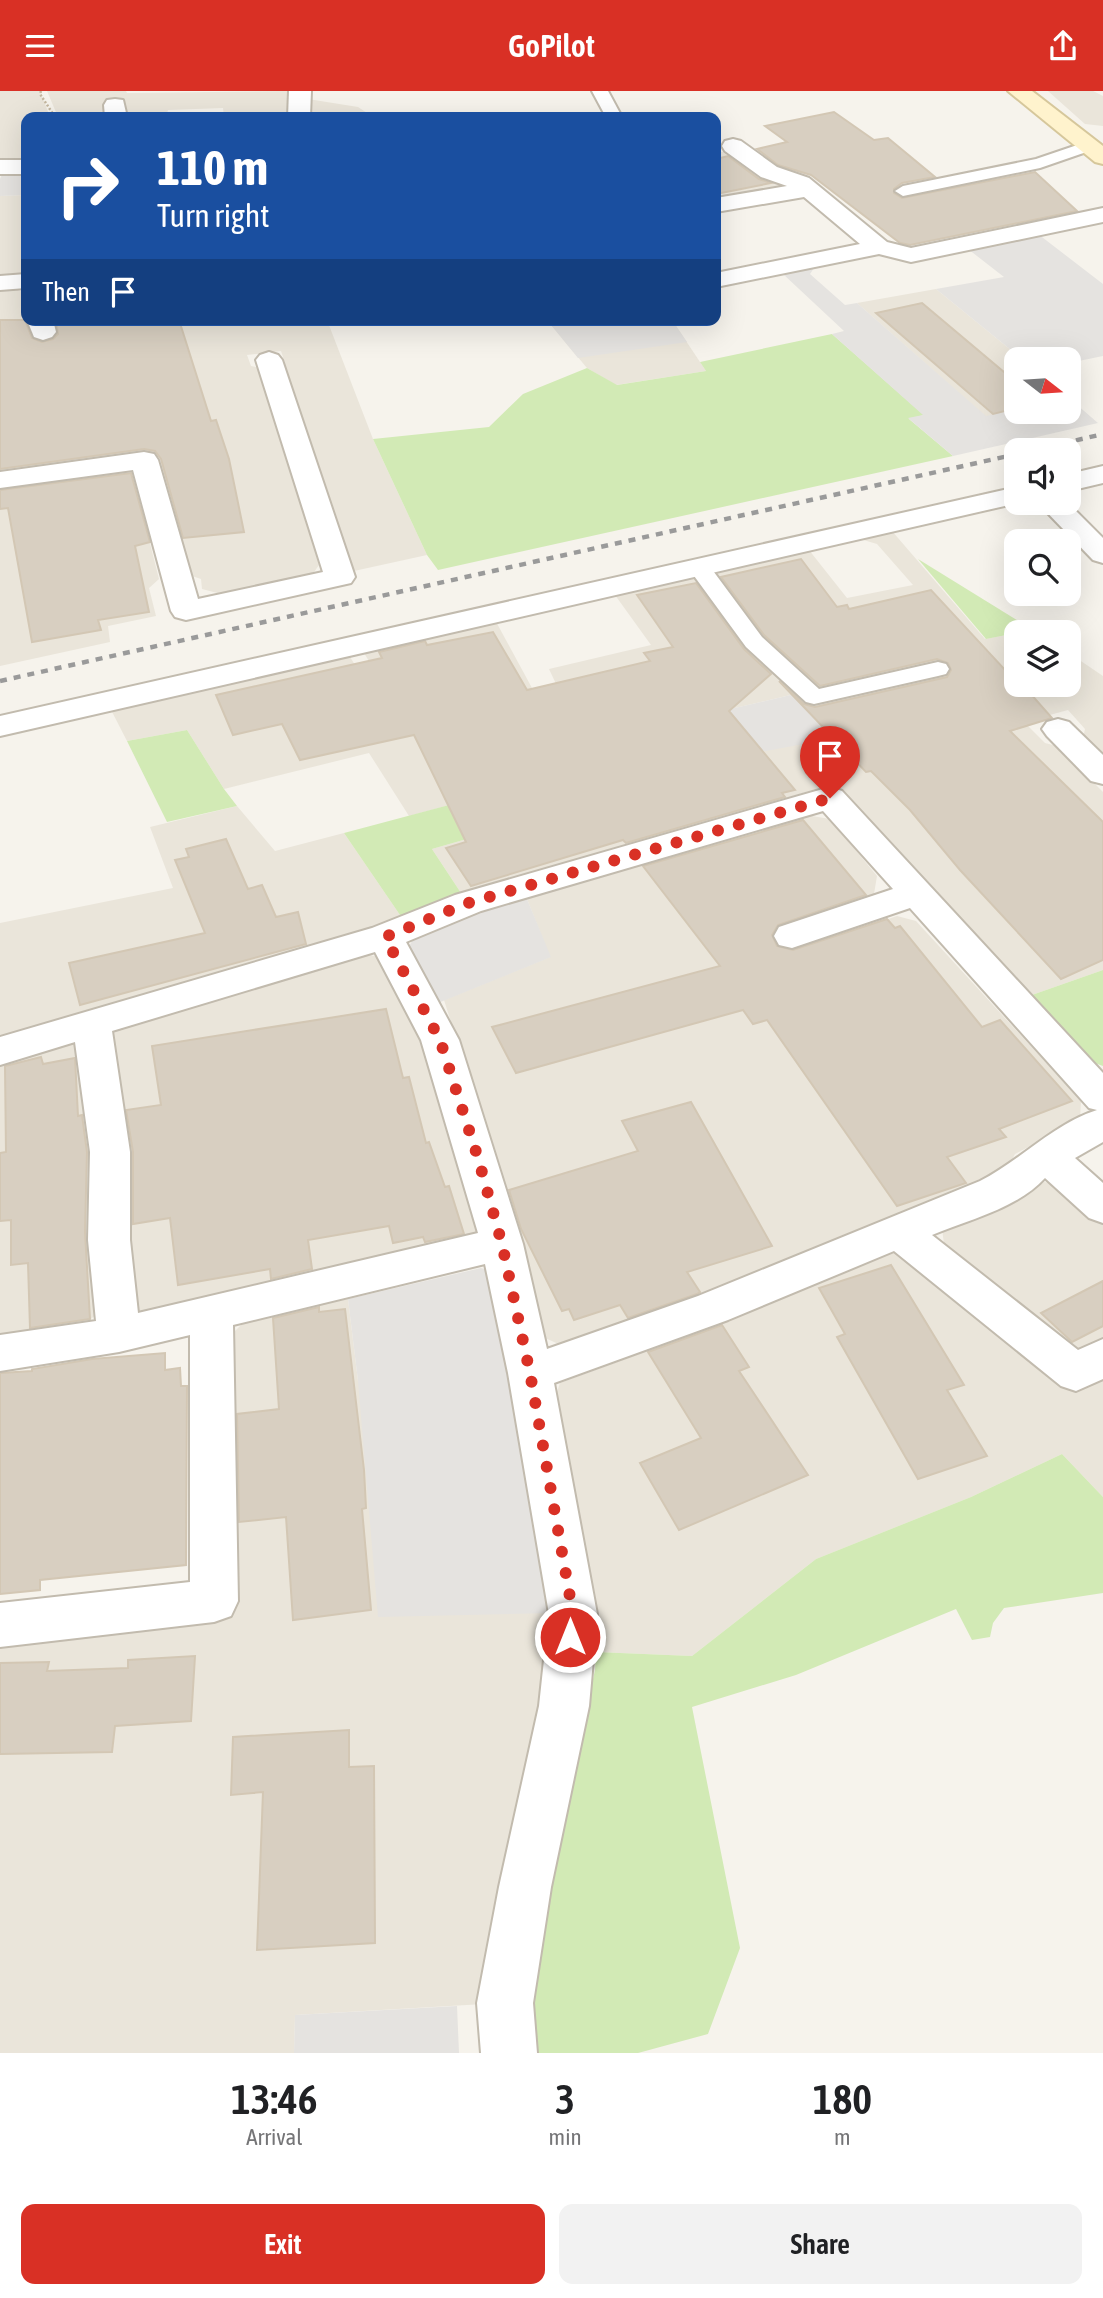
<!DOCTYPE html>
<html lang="en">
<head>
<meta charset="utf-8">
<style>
  :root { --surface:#fff; --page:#f2f2f2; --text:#202124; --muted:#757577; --accent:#d93025 }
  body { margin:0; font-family:"Asap Condensed",sans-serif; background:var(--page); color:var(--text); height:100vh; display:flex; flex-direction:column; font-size:26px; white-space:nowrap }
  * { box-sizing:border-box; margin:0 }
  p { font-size:23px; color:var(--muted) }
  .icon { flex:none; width:38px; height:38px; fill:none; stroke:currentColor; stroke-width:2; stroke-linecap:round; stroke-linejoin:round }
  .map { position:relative; height:1962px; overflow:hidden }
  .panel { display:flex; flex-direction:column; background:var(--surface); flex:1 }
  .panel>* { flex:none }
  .top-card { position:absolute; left:21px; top:21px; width:700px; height:214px; border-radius:14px; box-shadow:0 7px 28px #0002; background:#1a4fa0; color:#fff; overflow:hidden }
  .needle { width:46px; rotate:107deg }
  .buttons { position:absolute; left:1004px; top:256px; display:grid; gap:14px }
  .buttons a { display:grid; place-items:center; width:77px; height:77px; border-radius:14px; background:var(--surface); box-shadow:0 7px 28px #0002; font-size:35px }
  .pin { position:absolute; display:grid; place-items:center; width:60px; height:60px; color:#fff; margin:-72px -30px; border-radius:50% 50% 50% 0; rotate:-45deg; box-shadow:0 0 7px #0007 }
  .pin .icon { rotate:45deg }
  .me { position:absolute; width:77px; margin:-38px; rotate:0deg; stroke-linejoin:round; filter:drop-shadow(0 0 5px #0008) }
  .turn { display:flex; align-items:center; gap:24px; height:147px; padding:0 21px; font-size:32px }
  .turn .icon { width:91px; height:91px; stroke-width:2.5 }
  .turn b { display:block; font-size:49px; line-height:60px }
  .then { display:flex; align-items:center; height:66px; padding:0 21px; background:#0003; gap:14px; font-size:26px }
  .eta { display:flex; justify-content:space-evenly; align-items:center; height:119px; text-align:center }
  .eta b { font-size:42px; font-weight:600; line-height:49px }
  .primary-button { display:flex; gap:14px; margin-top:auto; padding:14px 21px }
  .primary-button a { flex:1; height:80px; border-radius:14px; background:var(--accent); color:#fff; font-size:28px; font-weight:600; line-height:80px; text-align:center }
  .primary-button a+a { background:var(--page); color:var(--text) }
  header { display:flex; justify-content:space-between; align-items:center; height:91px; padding:0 21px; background:var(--accent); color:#fff; font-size:32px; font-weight:600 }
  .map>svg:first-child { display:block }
</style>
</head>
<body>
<header><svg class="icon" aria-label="menu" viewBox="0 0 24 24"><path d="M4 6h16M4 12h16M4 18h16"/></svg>GoPilot<svg class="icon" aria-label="share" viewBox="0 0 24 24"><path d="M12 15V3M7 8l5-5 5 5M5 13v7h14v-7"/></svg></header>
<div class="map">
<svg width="1103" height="1962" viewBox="0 0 1103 1962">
  <rect width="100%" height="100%" fill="#f6f3ec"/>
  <g fill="#eae5da">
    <path d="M 0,0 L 40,0 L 50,26 L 26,26 L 26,72 L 0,71 Z"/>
    <path d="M 47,0 L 126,0 L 127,2 L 290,0 L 290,26 L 224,26 L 223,17 L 168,19 L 166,26 L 124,26 L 124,12 L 108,13 L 107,26 L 58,26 Z"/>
    <path d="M 1048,0 L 1093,0 L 1103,5 L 1103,35 L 1085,33 Z"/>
    <path d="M 308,8 L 358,16 L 373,26 L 309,26 Z"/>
    <path d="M 727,60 L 787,99 L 716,112 L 716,62 Z"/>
    <path d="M 26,104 L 26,185 L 0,186 L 0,105 Z"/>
    <path d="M 15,198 L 23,201 L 26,229 L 327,229 L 373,348 L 427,464 L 354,480 L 311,372 L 315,366 L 308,342 L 301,338 L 279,276 L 285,272 L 281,260 L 247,264 L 251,275 L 260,277 L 319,474 L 312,484 L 225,504 L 202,498 L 201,488 L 189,484 L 159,366 L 137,364 L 0,381 L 0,199 Z"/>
    <path d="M 936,198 L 1022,268 L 1017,268 L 1017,318 L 986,326 L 857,212 Z"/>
    <path d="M 547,229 L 672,229 L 706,280 L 616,294 L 587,277 Z"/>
    <path d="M 118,381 L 133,385 L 159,488 L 149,497 L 156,525 L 108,535 L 110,551 L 0,575 L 0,396 Z"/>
    <path d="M 892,440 L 985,548 L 1017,542 L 1017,593 L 1069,593 L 1069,562 L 1103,585 L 1103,666 L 1083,647 L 1085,638 L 1068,619 L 1024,631 L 1045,652 L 1057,655 L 1103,701 L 1103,879 L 1029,905 L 835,692 L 625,757 L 461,802 L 432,758 L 590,712 L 590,676 L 409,725 L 369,662 L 224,698 L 187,639 L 127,650 L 109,615 L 347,561 L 371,600 L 387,600 L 361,557 L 494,527 L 532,597 L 530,604 L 557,595 L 549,578 L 651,554 L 615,504 L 694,486 L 742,552 L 795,603 L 675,631 L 830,648 L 808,615 L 945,583 L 934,571 L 825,595 L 812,592 L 765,547 L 716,481 L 809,459 L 847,507 L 913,494 L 877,453 L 860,448 Z"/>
    <path d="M 237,715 L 275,760 L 344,742 L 402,827 L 345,852 L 0,951 L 0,832 L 173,797 L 150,736 Z"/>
    <path d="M 806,724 L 830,728 L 877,785 L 874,803 L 784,836 L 804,857 L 897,825 L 916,830 L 1081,1010 L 1080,1029 L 1015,1063 L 1009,1074 L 992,1085 L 708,1202 L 565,1256 L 543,1246 L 480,1022 L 444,909 L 550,866 L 527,808 Z"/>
    <path d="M 363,863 L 375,865 L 382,871 L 419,937 L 480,1141 L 472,1152 L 148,1224 L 132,1216 L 108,939 Z"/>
    <path d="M 79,947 L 93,1061 L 99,1221 L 84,1234 L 0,1247 L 0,969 Z"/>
    <path d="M 1044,1091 L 1064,1094 L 1103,1131 L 1103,1254 L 1095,1259 L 1062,1255 L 945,1160 L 942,1138 L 1004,1113 L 1033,1100 Z"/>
    <path d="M 900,1156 L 1076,1301 L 1103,1284 L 1103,1406 L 1062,1363 L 971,1406 L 816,1468 L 692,1565 L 596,1561 L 595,1522 L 557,1301 L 560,1292 L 712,1236 Z"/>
    <path d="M 348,1208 L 358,1290 L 553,1522 L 554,1575 L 484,1913 L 295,1924 L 294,1962 L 0,1962 L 0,1550 L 233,1524 L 232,1243 L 245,1230 Z"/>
  </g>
  <g fill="#d2eab5">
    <path d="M 832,243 L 924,324 L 909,328 L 953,365 L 438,479 L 427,464 L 373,348 L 489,336 L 523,303 L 587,277 L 617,294 L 706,280 L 700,271 Z"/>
    <path d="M 918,468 L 1033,539 L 986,548 Z"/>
    <path d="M 187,639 L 224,698 L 237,715 L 167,731 L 127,650 Z"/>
    <path d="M 591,676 L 615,705 L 432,758 L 461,802 L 402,827 L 344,742 Z"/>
    <path d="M 1103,879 L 1103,975 L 1092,971 L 1029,905 Z"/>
    <path d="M 1062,1363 L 1103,1406 L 1103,1502 L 1004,1517 L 993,1532 L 990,1546 L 972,1549 L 956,1518 L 796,1584 L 692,1616 L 740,1857 L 708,1943 L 638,1962 L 535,1962 L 530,1897 L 539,1838 L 595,1579 L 596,1561 L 692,1565 L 816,1468 L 971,1406 Z"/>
  </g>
  <g fill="#e5e3e0">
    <path d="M 4,79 L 26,79 L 26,104 L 0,105 L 0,88 Z"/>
    <path d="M 1038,143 L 1103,193 L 1103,265 L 1069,272 L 1069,268 L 1022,268 L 936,198 L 1004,186 L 968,158 Z"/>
    <path d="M 814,177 L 810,183 L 845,214 L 857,212 L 986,325 L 1017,318 L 1069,320 L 1069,307 L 1098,332 L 953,365 L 908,327 L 923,324 L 832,243 L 844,240 L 783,183 Z"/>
    <path d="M 547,229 L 672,229 L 687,251 L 578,267 Z"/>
    <path d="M 795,603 L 808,615 L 830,648 L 703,672 L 674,631 Z"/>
    <path d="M 527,808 L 551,866 L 433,914 L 405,863 L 412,850 L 472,823 Z"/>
    <path d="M 481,1177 L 491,1180 L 553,1522 L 378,1526 L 358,1290 L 348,1208 Z"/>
    <path d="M 457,1915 L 459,1962 L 294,1962 L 295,1924 Z"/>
  </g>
  <g fill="#d8cfc1" stroke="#d3c7b4" stroke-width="2">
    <path d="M 834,21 L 874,49 L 888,47 L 935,86 L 902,92 L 894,98 L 894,102 L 902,107 L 1035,81 L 1077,120 L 910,154 L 900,152 L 811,84 L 778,74 L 757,58 L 787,51 L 765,35 Z"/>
    <path d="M 728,65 L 759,88 L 771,92 L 716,103 L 716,68 Z"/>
    <path d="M 922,212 L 1017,292 L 1017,317 L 993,323 L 876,222 Z"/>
    <path d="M 0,229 L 25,229 L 32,247 L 42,251 L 53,248 L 58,243 L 56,229 L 179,229 L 211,330 L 216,329 L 229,368 L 244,441 L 183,447 L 161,368 L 155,360 L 144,358 L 0,378 Z"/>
    <path d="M 131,382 L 150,451 L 135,455 L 149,521 L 98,529 L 101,539 L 32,551 L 8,417 L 0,418 L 0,399 Z"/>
    <path d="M 801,468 L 837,516 L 847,514 L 849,518 L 931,499 L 1005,579 L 1009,578 L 1017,587 L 1017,593 L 1022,593 L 1052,627 L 1010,640 L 1103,731 L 1103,869 L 1061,888 L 960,779 L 910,719 L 871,680 L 866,681 L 779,590 L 804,613 L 815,616 L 947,586 L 951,579 L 948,572 L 937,568 L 820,595 L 764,544 L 721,486 Z"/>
    <path d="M 696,492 L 744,558 L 771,583 L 729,620 L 795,699 L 782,702 L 785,706 L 626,752 L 623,749 L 471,795 L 446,757 L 466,751 L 414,644 L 300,669 L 282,633 L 233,644 L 216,604 L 382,567 L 379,561 L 425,550 L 427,554 L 493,541 L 527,599 L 650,570 L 644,562 L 673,556 L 637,504 Z"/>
    <path d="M 803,729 L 866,804 L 778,834 L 772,844 L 777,855 L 793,859 L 887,828 L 895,837 L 900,835 L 982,936 L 1000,929 L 1072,1010 L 999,1038 L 1006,1046 L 947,1066 L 966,1092 L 897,1115 L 767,929 L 753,933 L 743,919 L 516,982 L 492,936 L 720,875 L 643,775 Z"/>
    <path d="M 226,748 L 248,798 L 262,794 L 276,826 L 298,821 L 306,853 L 80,914 L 69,872 L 205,842 L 175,769 L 189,766 L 186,758 Z"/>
    <path d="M 386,918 L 403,987 L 409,986 L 426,1052 L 429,1051 L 445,1096 L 449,1095 L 464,1143 L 425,1151 L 423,1146 L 393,1152 L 389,1135 L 308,1149 L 312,1178 L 271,1188 L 270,1178 L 178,1194 L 170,1127 L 133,1133 L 133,1061 L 126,1019 L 161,1014 L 152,955 Z"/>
    <path d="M 41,966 L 43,973 L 75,967 L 78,1025 L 82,1024 L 87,1061 L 85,1141 L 90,1228 L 30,1237 L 28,1172 L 11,1174 L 11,1129 L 0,1130 L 0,1062 L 6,1061 L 5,975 Z"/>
    <path d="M 691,1011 L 772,1155 L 687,1181 L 700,1201 L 697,1203 L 628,1227 L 620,1214 L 574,1229 L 569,1218 L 562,1220 L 521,1138 L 509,1099 L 638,1060 L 622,1030 Z"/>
    <path d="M 891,1174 L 964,1294 L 947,1299 L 987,1365 L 918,1388 L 837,1246 L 845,1243 L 819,1197 Z"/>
    <path d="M 1103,1190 L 1103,1235 L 1072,1251 L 1041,1222 Z"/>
    <path d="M 319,1216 L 319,1221 L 345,1218 L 364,1379 L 366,1417 L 362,1418 L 371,1519 L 293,1529 L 286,1426 L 239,1431 L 237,1323 L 279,1318 L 273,1227 Z"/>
    <path d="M 722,1234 L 749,1276 L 739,1280 L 808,1384 L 679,1439 L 640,1372 L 701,1347 L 648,1261 Z"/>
    <path d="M 165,1262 L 165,1279 L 180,1277 L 181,1295 L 187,1295 L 186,1474 L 40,1489 L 40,1499 L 0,1503 L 0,1282 L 32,1280 L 32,1278 L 92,1268 Z"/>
    <path d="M 195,1565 L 191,1630 L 115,1635 L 112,1661 L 0,1663 L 0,1572 L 49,1571 L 47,1580 L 128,1577 L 128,1569 Z"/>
    <path d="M 349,1639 L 349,1676 L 374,1675 L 375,1852 L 257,1859 L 263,1701 L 231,1704 L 233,1646 Z"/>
  </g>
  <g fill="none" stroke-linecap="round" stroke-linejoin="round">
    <g stroke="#c2bbae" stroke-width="4">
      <g id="lane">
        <path d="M 592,0 L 608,0 L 622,26 L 606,26 Z"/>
        <path d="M 1089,50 L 1097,55 L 1095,58 L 1040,77 L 903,105 L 895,100 L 903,95 L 1036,68 Z"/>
        <path d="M 700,472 L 708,473 L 762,546 L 819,598 L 938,571 L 946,573 L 949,578 L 946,583 L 938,585 L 814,613 L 806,611 L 746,556 L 689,478 L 692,473 Z"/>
      </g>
    </g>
    <g stroke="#c2bbae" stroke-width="4">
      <g id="street">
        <path d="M 289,0 L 311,0 L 310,26 L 288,26 Z"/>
        <path d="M 115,8 L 123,9 L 127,26 L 105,26 L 104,14 L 107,9 Z"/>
        <path d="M 733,48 L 741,50 L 777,76 L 809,87 L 887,151 L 911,157 L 1103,117 L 1103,131 L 911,171 L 879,163 L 716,196 L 716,182 L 860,153 L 804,106 L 716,121 L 716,107 L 787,95 L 761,86 L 725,60 L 722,55 L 725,50 Z"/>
        <rect x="0" y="69" width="26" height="14"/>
        <path d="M 26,183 L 26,197 L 0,199 L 0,185 Z"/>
        <path d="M 27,229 L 53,229 L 56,241 L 52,246 L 43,249 L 34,246 Z"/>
        <path d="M 269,261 L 278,264 L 282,269 L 355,486 L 351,492 L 186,529 L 175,526 L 171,520 L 133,379 L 0,397 L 0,381 L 144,361 L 154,363 L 158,369 L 198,508 L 323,481 L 256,269 L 260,264 Z"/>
        <path d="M 1103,375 L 1103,392 L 1069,400 L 1069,383 Z"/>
        <path d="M 1017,396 L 1017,411 L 1022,411 L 0,645 L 0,625 Z"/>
        <path d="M 1037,411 L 1067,411 L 1103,447 L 1103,472 L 1093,469 Z"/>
        <path d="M 1058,628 L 1069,631 L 1103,664 L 1103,693 L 1091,690 L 1047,645 L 1042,638 L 1047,631 Z"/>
        <path d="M 830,696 L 842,700 L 1103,982 L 1103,1051 L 1075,1067 L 1103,1092 L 1103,1132 L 1089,1127 L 1045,1087 C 1018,1117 968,1129 932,1144 L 1078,1259 L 1103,1248 L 1103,1288 L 1076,1300 L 1061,1295 L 894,1160 L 728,1229 L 554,1292 L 597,1523 L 589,1615 L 551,1796 L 533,1912 L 537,1962 L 481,1962 L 477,1912 L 499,1796 L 539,1615 L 549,1523 L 508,1282 L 485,1173 L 233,1234 L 238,1510 L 231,1525 L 214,1531 L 0,1556 L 0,1512 L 190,1491 L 190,1244 L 119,1261 L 0,1280 L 0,1244 L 96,1230 L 88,1149 L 90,1061 L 75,951 L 0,974 L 0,946 L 372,837 L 455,804 ZM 823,720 L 893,798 L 779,836 L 774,845 L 779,854 L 792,857 L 910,817 L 1089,1017 L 1097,1019 C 1053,1033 1020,1070 980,1090 L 698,1205 L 547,1258 L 523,1153 L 459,949 L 406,851 L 481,820 ZM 375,861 L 421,949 L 478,1142 L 138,1222 L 130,1149 L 130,1061 L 112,940 Z"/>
      </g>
    </g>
    <g stroke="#d6c79b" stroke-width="4">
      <path id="secondary" d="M 1008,0 L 1032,0 L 1103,55 L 1103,73 L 1095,71 Z"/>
    </g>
    <path stroke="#c4b79f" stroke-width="2.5" stroke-dasharray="2 2" stroke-linecap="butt" d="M 41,0 L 40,3 L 55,26"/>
    <use href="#lane" fill="#fff" fill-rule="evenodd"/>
    <use href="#street" fill="#fff" fill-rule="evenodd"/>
    <use href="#secondary" fill="#fff3cd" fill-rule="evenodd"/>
    <g stroke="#9a9a9a" stroke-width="4.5" stroke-dasharray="7 7" stroke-linecap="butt">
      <path d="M 1035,359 L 1103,343"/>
      <path d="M 0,590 L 1017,363"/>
    </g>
  </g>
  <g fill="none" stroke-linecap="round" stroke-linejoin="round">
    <path stroke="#d93025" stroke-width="12" stroke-dasharray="0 21.6" d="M 570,1546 L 573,1523 L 530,1282 L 502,1153 L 478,1067 L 440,949 L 385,846 L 468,812 L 830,707"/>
  </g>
</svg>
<div class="buttons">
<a><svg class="needle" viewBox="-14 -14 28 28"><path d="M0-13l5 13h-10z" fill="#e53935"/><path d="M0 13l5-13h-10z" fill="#757577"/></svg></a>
<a><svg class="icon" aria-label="sound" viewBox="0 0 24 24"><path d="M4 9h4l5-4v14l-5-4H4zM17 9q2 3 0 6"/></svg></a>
<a><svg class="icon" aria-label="search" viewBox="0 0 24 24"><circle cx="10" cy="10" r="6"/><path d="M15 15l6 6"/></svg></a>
<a><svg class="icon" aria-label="layers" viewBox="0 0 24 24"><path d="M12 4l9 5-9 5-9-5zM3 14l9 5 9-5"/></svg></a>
</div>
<div class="pin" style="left:830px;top:707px;background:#d93025"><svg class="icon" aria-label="arrive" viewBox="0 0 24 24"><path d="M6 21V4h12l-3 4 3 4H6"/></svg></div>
<svg class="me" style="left:570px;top:1546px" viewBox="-20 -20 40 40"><circle r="17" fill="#d93025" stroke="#fff" stroke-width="3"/><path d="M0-11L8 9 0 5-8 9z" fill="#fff"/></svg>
<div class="top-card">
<div class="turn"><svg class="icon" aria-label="right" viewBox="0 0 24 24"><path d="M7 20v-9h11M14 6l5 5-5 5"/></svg><div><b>110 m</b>Turn right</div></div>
<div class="then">Then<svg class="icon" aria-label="arrive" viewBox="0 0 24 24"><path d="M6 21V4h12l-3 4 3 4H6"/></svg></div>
</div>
</div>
<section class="panel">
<div class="eta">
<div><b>13:46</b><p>Arrival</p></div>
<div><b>3</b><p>min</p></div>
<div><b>180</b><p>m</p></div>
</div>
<div class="primary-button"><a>Exit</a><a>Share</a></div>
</section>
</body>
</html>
